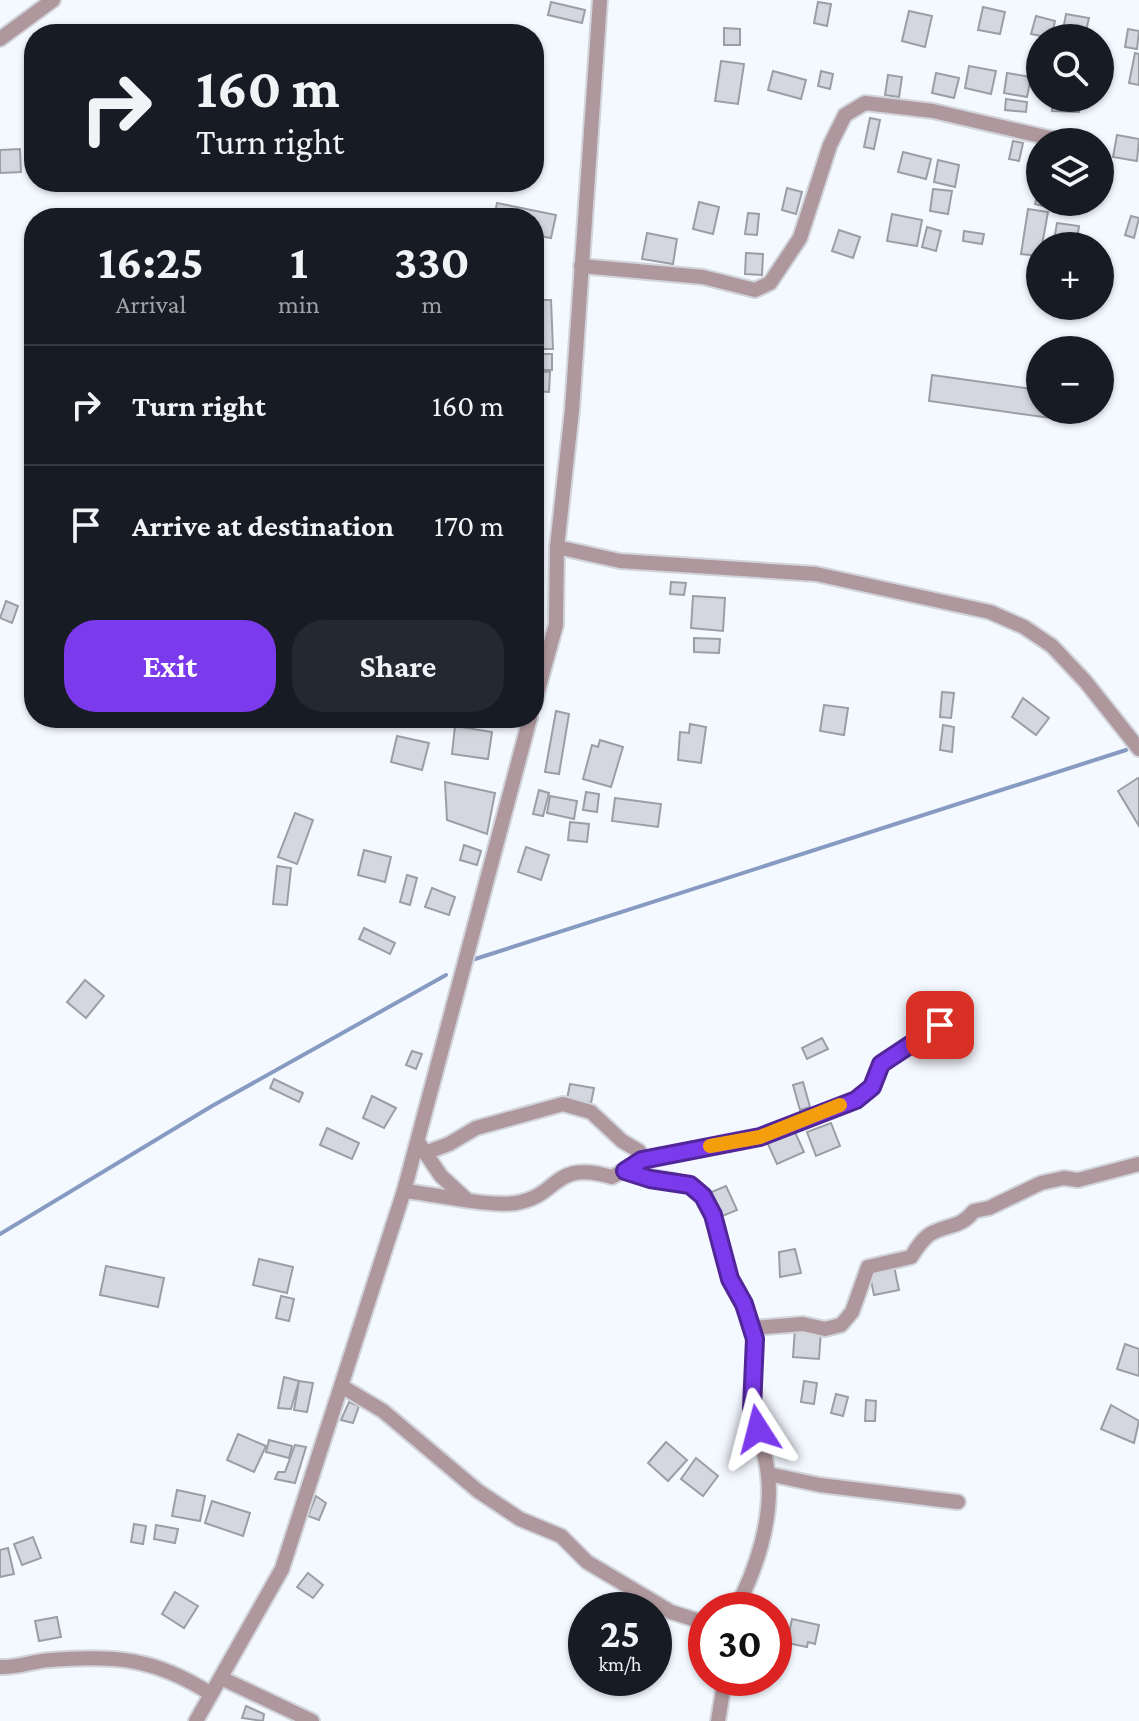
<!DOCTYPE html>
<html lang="en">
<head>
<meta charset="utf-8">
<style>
  :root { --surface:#171b24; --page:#242831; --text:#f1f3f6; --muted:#9ea1a6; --line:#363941; --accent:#7c3aed }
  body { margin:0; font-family:"Crimson Pro",serif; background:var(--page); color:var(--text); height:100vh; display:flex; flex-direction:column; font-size:30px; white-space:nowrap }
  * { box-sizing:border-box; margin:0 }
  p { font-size:26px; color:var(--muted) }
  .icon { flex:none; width:44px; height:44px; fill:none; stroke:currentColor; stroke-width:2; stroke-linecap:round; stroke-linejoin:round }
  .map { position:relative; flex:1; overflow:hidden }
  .drawer { position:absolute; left:24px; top:208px; width:520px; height:520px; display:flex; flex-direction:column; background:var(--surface); border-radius:32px; box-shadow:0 2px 6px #0004 }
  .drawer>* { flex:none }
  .hud { position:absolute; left:24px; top:24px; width:520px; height:168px; border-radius:32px; box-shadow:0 2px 6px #0004; background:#171b24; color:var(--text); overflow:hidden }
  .tools { position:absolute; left:1026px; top:24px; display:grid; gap:16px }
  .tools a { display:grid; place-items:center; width:88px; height:88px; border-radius:50%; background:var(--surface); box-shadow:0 2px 6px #0004; font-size:40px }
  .speed { position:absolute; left:568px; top:1592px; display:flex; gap:16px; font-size:40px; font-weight:700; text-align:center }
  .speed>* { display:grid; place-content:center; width:104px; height:104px; border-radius:50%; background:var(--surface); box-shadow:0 2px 6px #0004; line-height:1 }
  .speed small { font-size:20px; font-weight:400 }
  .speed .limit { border:12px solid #d22; background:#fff; color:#111 }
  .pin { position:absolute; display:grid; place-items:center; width:68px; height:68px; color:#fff; margin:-34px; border-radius:16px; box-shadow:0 4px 12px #0006 }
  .me { position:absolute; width:88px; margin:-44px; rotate:351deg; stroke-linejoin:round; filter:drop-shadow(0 0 6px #0008) }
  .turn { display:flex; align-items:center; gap:28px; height:168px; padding:0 40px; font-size:36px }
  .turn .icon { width:104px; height:104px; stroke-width:2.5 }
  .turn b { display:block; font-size:56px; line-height:68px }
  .eta { display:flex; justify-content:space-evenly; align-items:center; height:136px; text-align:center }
  .eta b { font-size:48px; font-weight:700; line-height:56px }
  .primary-button { display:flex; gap:16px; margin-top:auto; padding:16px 40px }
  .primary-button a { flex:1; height:92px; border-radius:32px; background:var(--accent); color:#fff; font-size:32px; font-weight:700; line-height:92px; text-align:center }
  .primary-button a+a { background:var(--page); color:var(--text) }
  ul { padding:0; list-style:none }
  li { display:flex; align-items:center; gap:24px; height:120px; padding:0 40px; border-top:2px solid var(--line) }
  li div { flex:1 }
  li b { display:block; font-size:30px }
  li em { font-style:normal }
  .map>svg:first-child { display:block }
</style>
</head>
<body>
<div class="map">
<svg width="1139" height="1721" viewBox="0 0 1139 1721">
  <rect width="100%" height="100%" fill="#f4f8ff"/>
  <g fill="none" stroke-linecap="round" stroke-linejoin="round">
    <g stroke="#879bc2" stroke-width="4">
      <path d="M 472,960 L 1126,750"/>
      <path d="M 0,1234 L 212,1106 L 446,975"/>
    </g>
  </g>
  <g fill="#d4d7df" stroke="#9b9ea5" stroke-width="2">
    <path d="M 551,2 L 585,10 L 582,23 L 548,15 Z"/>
    <path d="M 818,2 L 831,4 L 827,26 L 814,23 Z"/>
    <path d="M 983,7 L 1005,12 L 1000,34 L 978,30 Z"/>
    <path d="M 909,11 L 932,16 L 925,47 L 902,41 Z"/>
    <path d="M 1066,14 L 1089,18 L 1085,35 L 1063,30 Z"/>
    <path d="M 1036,16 L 1055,21 L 1051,38 L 1031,34 Z"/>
    <path d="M 724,28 L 740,29 L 740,45 L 724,45 Z"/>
    <path d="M 1128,29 L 1139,31 L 1137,49 L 1125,47 Z"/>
    <path d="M 1135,53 L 1139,54 L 1139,85 L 1129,83 Z"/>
    <path d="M 721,61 L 744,64 L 738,104 L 715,101 Z"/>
    <path d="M 969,66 L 996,71 L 991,94 L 965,88 Z"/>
    <path d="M 773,71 L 806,80 L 801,99 L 768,90 Z"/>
    <path d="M 821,71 L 833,74 L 830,89 L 818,86 Z"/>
    <path d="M 936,73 L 959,78 L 954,98 L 932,93 Z"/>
    <path d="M 1007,73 L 1031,77 L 1027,97 L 1004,93 Z"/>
    <path d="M 888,75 L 902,77 L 899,97 L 885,95 Z"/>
    <path d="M 1053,98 L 1080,98 L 1079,112 L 1052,111 Z"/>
    <path d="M 1006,99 L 1027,102 L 1026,112 L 1005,110 Z"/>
    <path d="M 870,118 L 880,120 L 874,149 L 864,147 Z"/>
    <path d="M 1117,135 L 1139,139 L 1137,161 L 1113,157 Z"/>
    <path d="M 1013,141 L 1023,143 L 1019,161 L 1009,159 Z"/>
    <path d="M 20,149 L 21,172 L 0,173 L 0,150 Z"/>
    <path d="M 903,152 L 931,159 L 926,179 L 898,172 Z"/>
    <path d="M 938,160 L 959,165 L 955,187 L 934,182 Z"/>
    <path d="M 1040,186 L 1040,202 L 1061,202 L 1059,210 L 1035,204 Z"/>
    <path d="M 787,188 L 802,192 L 796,214 L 782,210 Z"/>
    <path d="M 933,189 L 952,191 L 948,214 L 930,211 Z"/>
    <path d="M 699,202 L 719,207 L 713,234 L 693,229 Z"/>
    <path d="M 497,203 L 556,215 L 551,238 L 534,235 L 534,218 L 494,218 Z"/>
    <path d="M 1028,209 L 1048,212 L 1040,256 L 1021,254 Z"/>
    <path d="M 331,211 L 332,218 L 286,218 L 286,215 Z"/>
    <path d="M 748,213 L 759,214 L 757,235 L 745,234 Z"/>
    <path d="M 892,214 L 922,220 L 917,246 L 887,241 Z"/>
    <path d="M 1131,216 L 1139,218 L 1134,238 L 1125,235 Z"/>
    <path d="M 1057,223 L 1079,226 L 1076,246 L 1053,246 Z"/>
    <path d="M 927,227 L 941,231 L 936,251 L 922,247 Z"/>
    <path d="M 839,230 L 860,237 L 853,258 L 832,251 Z"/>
    <path d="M 964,231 L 984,234 L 982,244 L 963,241 Z"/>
    <path d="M 647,233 L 677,239 L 673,264 L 642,259 Z"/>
    <path d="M 746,253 L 763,254 L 762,275 L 745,274 Z"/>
    <path d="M 534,300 L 551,300 L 553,349 L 534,349 Z"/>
    <rect x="541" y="354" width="11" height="16"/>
    <path d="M 534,371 L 550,372 L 549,392 L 534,391 Z"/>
    <path d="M 932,375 L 1040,390 L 1040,410 L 1060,410 L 1058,419 L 929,401 Z"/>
    <path d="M 671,582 L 686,583 L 684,595 L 670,594 Z"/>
    <path d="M 693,596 L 725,598 L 723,631 L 691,628 Z"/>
    <path d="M 6,601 L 18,606 L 12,623 L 0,618 Z"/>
    <path d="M 694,638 L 720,639 L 719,653 L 694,652 Z"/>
    <path d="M 942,692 L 954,693 L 951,718 L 940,717 Z"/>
    <path d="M 1023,698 L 1049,718 L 1036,735 L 1012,717 Z"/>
    <path d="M 824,705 L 848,708 L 844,735 L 820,731 Z"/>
    <path d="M 556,711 L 569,714 L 559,774 L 545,772 Z"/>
    <path d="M 690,724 L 706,727 L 701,763 L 678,760 L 680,732 L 689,733 Z"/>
    <path d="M 943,725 L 954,727 L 952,752 L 940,750 Z"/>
    <path d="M 455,726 L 492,732 L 488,759 L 452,754 Z"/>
    <path d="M 397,736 L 429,743 L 422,770 L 391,762 Z"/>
    <path d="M 600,740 L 623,747 L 611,787 L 583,779 L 592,745 L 598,747 Z"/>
    <path d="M 1138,778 L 1139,779 L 1139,826 L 1118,791 Z"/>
    <path d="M 445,782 L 495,793 L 487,834 L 447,820 Z"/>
    <path d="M 539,790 L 549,793 L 543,816 L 533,814 Z"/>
    <path d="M 586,792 L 599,794 L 597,812 L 583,810 Z"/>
    <path d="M 550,796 L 577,801 L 574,819 L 547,813 Z"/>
    <path d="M 615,798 L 661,804 L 658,827 L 612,821 Z"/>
    <path d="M 295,813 L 313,820 L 297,864 L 278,857 Z"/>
    <path d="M 570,822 L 589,824 L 587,842 L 568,840 Z"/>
    <path d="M 464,845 L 481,851 L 477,865 L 460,860 Z"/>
    <path d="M 526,847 L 549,855 L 541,880 L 518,872 Z"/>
    <path d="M 364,850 L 391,857 L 385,882 L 358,875 Z"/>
    <path d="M 277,866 L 291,868 L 287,905 L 273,904 Z"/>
    <path d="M 407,875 L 417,878 L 410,905 L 400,902 Z"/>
    <path d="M 432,888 L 455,897 L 449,915 L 425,907 Z"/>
    <path d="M 364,928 L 395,943 L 390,954 L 359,939 Z"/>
    <path d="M 85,980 L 104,996 L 86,1018 L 67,1002 Z"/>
    <path d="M 822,1038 L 828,1049 L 807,1059 L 802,1048 Z"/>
    <path d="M 412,1051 L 422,1054 L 416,1069 L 406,1065 Z"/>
    <path d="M 274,1079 L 303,1093 L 299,1102 L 270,1088 Z"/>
    <path d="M 803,1082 L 810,1107 L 800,1110 L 793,1085 Z"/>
    <path d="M 570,1084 L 594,1088 L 591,1103 L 567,1099 Z"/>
    <path d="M 372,1096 L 396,1108 L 384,1128 L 363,1118 Z"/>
    <path d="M 831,1123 L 840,1146 L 816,1156 L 807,1132 Z"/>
    <path d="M 327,1128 L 359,1143 L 352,1159 L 320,1145 Z"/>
    <path d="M 794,1130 L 804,1152 L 777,1164 L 767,1142 Z"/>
    <path d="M 726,1186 L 737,1210 L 720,1217 L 709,1193 Z"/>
    <path d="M 795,1249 L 801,1273 L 780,1277 L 779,1252 Z"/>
    <path d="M 259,1259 L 293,1267 L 287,1293 L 253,1285 Z"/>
    <path d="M 106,1266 L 164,1278 L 158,1307 L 100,1295 Z"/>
    <path d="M 894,1266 L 899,1290 L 874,1295 L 869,1271 Z"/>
    <path d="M 281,1296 L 294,1299 L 289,1321 L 276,1318 Z"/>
    <path d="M 795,1328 L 821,1330 L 819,1359 L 793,1357 Z"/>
    <path d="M 1125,1344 L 1139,1349 L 1139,1376 L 1117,1369 Z"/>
    <path d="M 284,1377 L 299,1381 L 291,1409 L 278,1408 Z"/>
    <path d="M 299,1381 L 313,1383 L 307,1412 L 294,1410 Z"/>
    <path d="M 804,1381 L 817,1383 L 814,1404 L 801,1402 Z"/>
    <path d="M 836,1394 L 848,1397 L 843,1416 L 831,1413 Z"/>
    <path d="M 866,1400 L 876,1401 L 875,1421 L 865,1421 Z"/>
    <path d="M 349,1402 L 359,1406 L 353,1423 L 341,1420 Z"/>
    <path d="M 1111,1405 L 1139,1421 L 1134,1443 L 1101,1429 Z"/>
    <path d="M 238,1434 L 266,1446 L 254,1472 L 227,1460 Z"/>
    <path d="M 269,1440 L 292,1446 L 289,1458 L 266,1452 Z"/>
    <path d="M 666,1442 L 687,1460 L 668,1481 L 648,1463 Z"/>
    <path d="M 295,1445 L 306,1447 L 295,1483 L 275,1479 L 278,1472 L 285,1472 Z"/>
    <path d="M 696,1458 L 718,1476 L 703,1496 L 681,1479 Z"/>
    <path d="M 177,1490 L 205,1496 L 200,1521 L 172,1516 Z"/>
    <path d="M 316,1496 L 326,1503 L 319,1520 L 308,1516 Z"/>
    <path d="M 212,1501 L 250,1513 L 243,1536 L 205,1523 Z"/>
    <path d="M 134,1524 L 146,1526 L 143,1544 L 131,1542 Z"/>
    <path d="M 156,1525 L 178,1529 L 175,1543 L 154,1539 Z"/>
    <path d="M 33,1537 L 41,1558 L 22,1565 L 14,1544 Z"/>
    <path d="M 8,1548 L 14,1574 L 0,1577 L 0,1550 Z"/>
    <path d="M 308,1573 L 323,1585 L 313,1598 L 297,1587 Z"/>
    <path d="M 175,1592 L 198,1606 L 184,1628 L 162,1614 Z"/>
    <path d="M 57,1617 L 61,1637 L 39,1641 L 35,1621 Z"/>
    <path d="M 792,1619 L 819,1625 L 815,1644 L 808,1642 L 807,1647 L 787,1643 Z"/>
    <path d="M 734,1679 L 750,1682 L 748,1692 L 733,1690 Z"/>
    <path d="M 246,1706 L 264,1714 L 263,1721 L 242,1718 Z"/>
  </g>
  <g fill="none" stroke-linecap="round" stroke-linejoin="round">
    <g stroke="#d1d4db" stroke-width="18">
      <g id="minor">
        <path d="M 0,39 L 53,0"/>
        <path d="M 581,266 L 703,277 L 755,290 L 770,283 L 800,238 L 830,145 L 845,115 L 865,103 L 933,111 L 1067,142"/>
        <path d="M 557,547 L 620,561 L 816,574 L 990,612 L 1024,627 L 1052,646 L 1085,681 L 1139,749"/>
        <path d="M 534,704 L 556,625 L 557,547 L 572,410 L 600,0"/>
        <path d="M 420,1145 L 441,1176 L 466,1199"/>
        <path d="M 425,1153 L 449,1144 L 476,1128 L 563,1104 L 591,1112 L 622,1141 L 639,1151 L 642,1160"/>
        <path d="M 625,1171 C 649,1181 688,1175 704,1198 C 719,1219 721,1250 728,1274 C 735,1295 750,1312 754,1336 C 758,1359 749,1385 753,1409 C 756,1431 766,1452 768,1475 C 773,1519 756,1571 735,1610"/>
        <path d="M 404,1191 C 436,1194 486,1207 516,1203 C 560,1196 552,1159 612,1177 L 642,1160 L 760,1137 L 856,1100 L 872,1087 L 881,1064 L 940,1025"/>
        <path d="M 752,1328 L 803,1324 L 825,1329 L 841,1325 L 852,1312 L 868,1267 L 911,1257 C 917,1248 924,1236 934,1232 C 951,1224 961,1227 974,1211 L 989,1208 L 1041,1183 L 1064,1178 L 1078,1180 L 1139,1164"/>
        <path d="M 343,1387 L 383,1411 L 478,1491 L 520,1519 L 561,1536 L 587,1562 L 671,1612 L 706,1623"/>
        <path d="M 768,1474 L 820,1485 L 958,1502"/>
        <path d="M 0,1667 C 17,1668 33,1661 50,1660 C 115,1655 155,1658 211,1694"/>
        <path d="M 221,1678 L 312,1721"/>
        <path d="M 196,1721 L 282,1569 L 404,1191 L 530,718"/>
        <path d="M 718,1721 L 725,1678"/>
      </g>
    </g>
    <use href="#minor" stroke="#af989d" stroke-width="14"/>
  </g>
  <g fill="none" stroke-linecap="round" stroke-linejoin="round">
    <g stroke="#51269a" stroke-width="20">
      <path id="route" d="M 758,1429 L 752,1408 L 755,1339 L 744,1304 L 730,1279 L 713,1215 L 703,1196 L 690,1185 L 650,1179 L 625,1171 L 642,1160 L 760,1137 L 856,1100 L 872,1087 L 881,1064 L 940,1025"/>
    </g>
    <use href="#route" stroke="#7c3aed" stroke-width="14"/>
    <path stroke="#f59e0b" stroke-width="14" d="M 710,1146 L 760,1137 L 840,1105"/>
  </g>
</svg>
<div class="tools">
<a><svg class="icon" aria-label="search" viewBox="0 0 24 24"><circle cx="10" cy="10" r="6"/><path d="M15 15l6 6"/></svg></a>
<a><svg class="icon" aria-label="layers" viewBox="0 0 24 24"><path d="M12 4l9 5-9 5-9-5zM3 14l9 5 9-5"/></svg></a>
<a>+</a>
<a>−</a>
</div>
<div class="speed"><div>25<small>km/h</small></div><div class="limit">30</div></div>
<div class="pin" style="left:940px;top:1025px;background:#d93025"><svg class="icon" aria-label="arrive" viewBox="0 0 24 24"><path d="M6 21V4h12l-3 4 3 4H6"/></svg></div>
<svg class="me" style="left:758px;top:1429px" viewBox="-20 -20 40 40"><path d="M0-17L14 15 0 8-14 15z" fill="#7c3aed" stroke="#fff" stroke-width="4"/></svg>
<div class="hud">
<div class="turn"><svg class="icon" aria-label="right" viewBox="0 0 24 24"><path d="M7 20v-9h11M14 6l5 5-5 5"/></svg><div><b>160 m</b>Turn right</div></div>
</div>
<section class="drawer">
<div class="eta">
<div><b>16:25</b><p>Arrival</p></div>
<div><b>1</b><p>min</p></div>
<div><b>330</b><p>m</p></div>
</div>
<ul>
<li><svg class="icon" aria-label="right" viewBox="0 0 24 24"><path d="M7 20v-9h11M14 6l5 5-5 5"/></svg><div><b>Turn right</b></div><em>160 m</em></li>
<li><svg class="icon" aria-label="arrive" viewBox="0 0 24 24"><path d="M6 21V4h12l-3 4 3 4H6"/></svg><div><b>Arrive at destination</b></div><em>170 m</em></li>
</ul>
<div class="primary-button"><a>Exit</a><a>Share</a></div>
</section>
</div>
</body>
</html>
